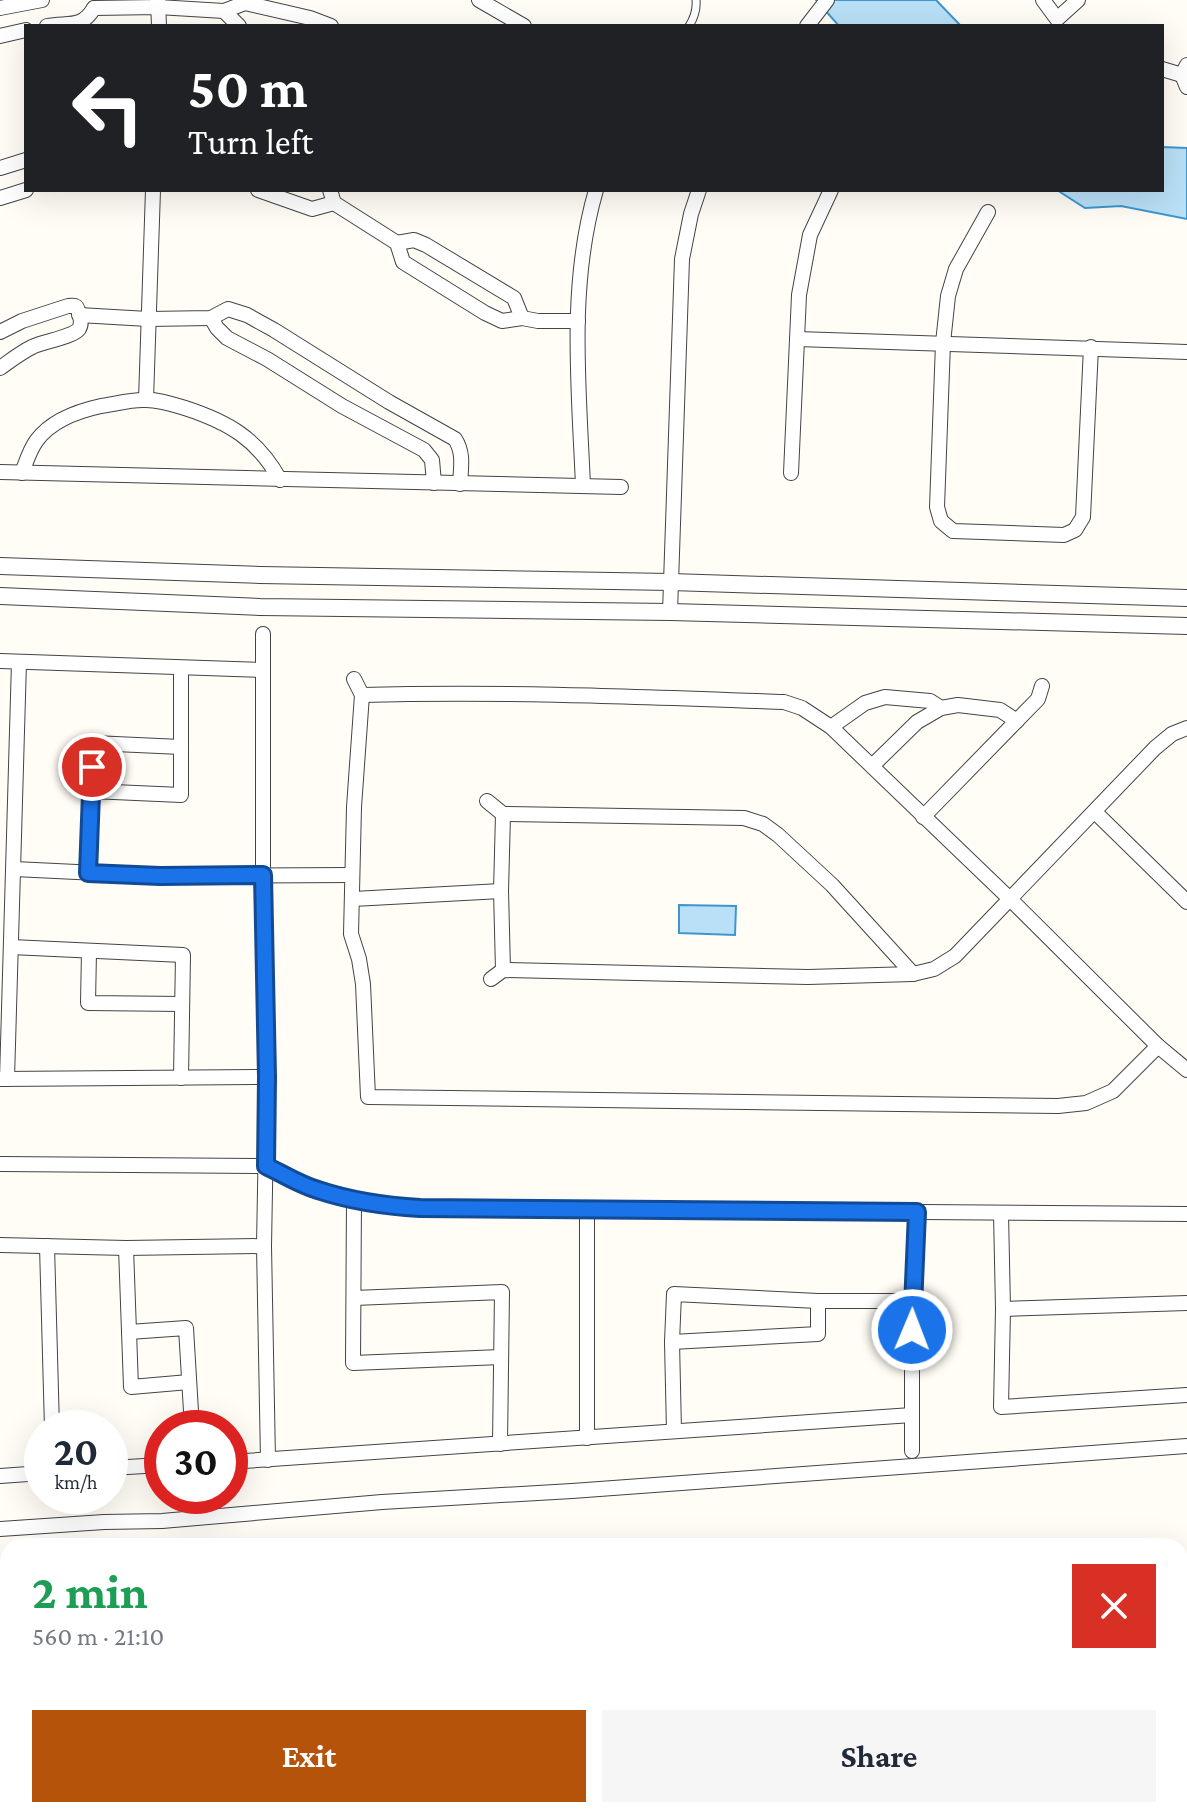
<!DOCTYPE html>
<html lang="en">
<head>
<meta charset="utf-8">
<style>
  :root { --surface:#fff; --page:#f6f6f7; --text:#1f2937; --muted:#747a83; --accent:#b45309 }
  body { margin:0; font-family:"Crimson Pro",serif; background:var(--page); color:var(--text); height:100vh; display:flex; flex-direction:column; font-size:30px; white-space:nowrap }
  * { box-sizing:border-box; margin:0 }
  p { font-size:26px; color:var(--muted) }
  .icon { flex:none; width:44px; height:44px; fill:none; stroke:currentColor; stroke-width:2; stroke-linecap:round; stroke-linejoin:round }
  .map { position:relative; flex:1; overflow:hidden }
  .sheet { position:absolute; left:0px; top:1538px; width:1188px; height:280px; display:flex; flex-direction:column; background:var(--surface); border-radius:24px 24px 0 0; box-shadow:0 8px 32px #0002 }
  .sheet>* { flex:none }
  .top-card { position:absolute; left:24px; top:24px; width:1140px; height:168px; border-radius:0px; box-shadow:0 8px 32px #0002; background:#202124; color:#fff; overflow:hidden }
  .speed { position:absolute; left:24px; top:1410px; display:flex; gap:16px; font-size:40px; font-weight:700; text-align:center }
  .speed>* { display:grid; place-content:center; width:104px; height:104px; border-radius:50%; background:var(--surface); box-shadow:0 8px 32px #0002; line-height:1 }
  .speed small { font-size:20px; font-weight:400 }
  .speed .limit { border:12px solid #d22; background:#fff; color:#111 }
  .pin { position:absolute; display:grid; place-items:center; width:68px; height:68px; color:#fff; margin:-34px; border:4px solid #fff; border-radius:50%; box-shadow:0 2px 8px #0007 }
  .me { position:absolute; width:88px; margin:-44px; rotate:1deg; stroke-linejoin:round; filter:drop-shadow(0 0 6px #0008) }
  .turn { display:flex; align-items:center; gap:28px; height:168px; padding:0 32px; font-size:36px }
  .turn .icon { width:104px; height:104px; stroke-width:2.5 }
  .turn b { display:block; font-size:56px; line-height:68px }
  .round { display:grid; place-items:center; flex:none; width:84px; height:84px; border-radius:0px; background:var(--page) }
  .headline { display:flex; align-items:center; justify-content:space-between; height:136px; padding:0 32px }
  h1 { font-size:48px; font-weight:700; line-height:60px; color:#1e9e55 }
  .cta { display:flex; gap:16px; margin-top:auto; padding:16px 32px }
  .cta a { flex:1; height:92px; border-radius:0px; background:var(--accent); color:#fff; font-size:32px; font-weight:700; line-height:92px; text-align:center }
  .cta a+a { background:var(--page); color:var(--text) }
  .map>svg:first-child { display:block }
</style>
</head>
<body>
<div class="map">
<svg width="1187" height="1818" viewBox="0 0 1187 1818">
  <rect width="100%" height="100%" fill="#fffdf5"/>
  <g fill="#b9e0f7" stroke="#3f96cf" stroke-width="2">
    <path d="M 816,0 L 936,0 L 961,26 L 839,26 Z"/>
    <path d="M 1162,147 L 1187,148 L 1187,219 L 1121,206 L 1085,208 L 1057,190 L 1162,190 Z"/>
    <path d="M 679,905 L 736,906 L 735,935 L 679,933 Z"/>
  </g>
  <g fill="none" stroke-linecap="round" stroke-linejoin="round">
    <g stroke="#444" stroke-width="9">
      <path id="service" d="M 689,26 C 694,18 697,10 696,0"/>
    </g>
    <g stroke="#444" stroke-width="16">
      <g id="minor">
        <path d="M 158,0 L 159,26"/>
        <path d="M 479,0 L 524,26"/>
        <path d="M 1043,0 L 1057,19 L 1078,0"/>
        <path d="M 0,8 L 42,0"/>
        <path d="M 94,8 L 158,7 L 224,11 L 245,3 L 310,18 L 331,26"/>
        <path d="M 224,11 L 239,26"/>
        <path d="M 47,26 C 68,22 82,29 94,8"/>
        <path d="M 807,26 L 827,0"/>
        <path d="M 0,36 L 26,30"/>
        <path d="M 1187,65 L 1182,75 L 1187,87"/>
        <path d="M 1162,69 L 1182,75"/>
        <path d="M 0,168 L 26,160"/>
        <path d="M 258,190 L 312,209 L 334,203"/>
        <path d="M 330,190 L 334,203 L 397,243 L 403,262 L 485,313 L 502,321 L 522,318 L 538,321 L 578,321"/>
        <path d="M 0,198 L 26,190"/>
        <path d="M 988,212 L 956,269 L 948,296 L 943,343 L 937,507 L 941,521 L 953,531 L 1064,535 L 1075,530 L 1083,517 L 1091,347"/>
        <path d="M 397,243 L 414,240 L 426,245 L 514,298 L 522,318"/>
        <path d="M 79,315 L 148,319 L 211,318 L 228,309 L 247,315 L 274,330 L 389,402 L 455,439 C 464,453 461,467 460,484"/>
        <path d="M 211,318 L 217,328 L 227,338 L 267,359 L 342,406 L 424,450 L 432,460 L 434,483"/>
        <path d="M 0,332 L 22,321 L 68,306 C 74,306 76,304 78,310 C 81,315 82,324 79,329 C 71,338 43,341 32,347 C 20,353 10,361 0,368"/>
        <path d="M 797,339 L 1187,352"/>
        <path d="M 146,400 L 153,190"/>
        <path d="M 0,472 L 621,487"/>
        <path d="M 22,473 C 26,462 30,449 37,440 C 52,420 78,411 101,406 C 115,404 129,400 143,400 C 157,399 172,404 185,408 C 228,422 258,439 280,480"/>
        <path d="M 791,473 L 799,295 L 810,235 L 831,190"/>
        <path d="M 583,486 C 579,388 568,286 596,190"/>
        <path d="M 670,612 L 682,259 L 691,214 L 699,190"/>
        <path d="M 263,634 L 263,875 L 267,1077 L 264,1246 L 268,1460"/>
        <path d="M 0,661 L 263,670"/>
        <path d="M 354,679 L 362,695 L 354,807 L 351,934 L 359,959 L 363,984 L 368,1097 L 1058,1106 L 1086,1103 L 1113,1091 L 1158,1046"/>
        <path d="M 362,695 C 503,691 644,697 784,702 L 802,708 L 831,727 L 1011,900 L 1158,1046 L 1187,1070"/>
        <path d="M 831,727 L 865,703 L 885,697 L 930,701 L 941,708"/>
        <path d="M 872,766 L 917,722 L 941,708 L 958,705 L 1000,710 L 1017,721"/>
        <path d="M 91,791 L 181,795 L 181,668"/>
        <path d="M 487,801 L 503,814 L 744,818 L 763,824 L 778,835 L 832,885 L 913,974"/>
        <path d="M 1095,812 L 1187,902"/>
        <path d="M 923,817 L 1038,699 L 1042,686"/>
        <path d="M 14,869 L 160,876 L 352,875"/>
        <path d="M 88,873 L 93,743 L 181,747"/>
        <path d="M 353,899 L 501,891"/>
        <path d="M 11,947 L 183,955 L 181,1078"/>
        <path d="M 89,952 L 88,1003 L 182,1004"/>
        <path d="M 503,970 L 501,891 L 503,814"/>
        <path d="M 491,979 L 503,970 L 808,977 L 913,974 L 934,969 L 955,956 L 1155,748 L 1172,734 L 1187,728"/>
        <path d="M 0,1079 L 267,1077"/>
        <path d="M 7,1079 L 19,662"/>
        <path d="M 0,1164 L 266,1166 L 316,1190 L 354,1200 L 392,1207 L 420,1208 L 1187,1214"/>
        <path d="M 354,1200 L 353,1363 L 501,1357"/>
        <path d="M 587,1209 L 587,1438"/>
        <path d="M 1001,1213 L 1003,1309 L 1001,1407 L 1187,1395"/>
        <path d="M 0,1245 L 126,1248 L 264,1246"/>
        <path d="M 47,1246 L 52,1428"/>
        <path d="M 126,1248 L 131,1387 L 189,1382"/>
        <path d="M 354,1298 L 502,1292 L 500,1444"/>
        <path d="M 1003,1309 L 1187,1303"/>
        <path d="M 129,1332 L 186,1328 L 192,1428"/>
        <path d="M 672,1342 L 818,1334 L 818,1301"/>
        <path d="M 674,1431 L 672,1342 L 674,1294 L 818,1301 L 912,1301"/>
        <path d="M 912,1451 L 912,1301 L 917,1212"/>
        <path d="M 230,1462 L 912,1415"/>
        <path d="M 110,1468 L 162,1465"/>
        <path d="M 0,1476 L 42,1473"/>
        <path d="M 0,1529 L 104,1522 L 162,1521 L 382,1502 L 572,1491 L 1187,1446"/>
      </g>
    </g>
    <g stroke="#444" stroke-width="18">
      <g id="tertiary">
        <path d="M 0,566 L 260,575 L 671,582 L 1187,598"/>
        <path d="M 0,596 L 260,607 L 670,612 L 1187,626"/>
      </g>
    </g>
    <use href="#service" stroke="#fff" stroke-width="7"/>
    <use href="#minor" stroke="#fff" stroke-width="14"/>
    <use href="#tertiary" stroke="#fff" stroke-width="16"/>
  </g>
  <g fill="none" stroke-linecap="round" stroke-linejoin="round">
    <g stroke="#114b97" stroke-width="20">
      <path id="route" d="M 92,767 L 88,873 L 160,876 L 263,875 L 267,1077 L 266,1166 C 283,1174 300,1185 318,1190 C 351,1201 385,1206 420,1208 L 917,1212 L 912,1330"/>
    </g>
    <use href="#route" stroke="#1a73e8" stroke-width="14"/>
  </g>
</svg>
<div class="speed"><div>20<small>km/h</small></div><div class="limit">30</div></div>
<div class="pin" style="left:92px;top:767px;background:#d93025"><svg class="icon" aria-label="arrive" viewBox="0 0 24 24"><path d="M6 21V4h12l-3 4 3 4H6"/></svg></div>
<svg class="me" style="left:912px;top:1330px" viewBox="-20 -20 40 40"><circle r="17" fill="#1a73e8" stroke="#fff" stroke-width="3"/><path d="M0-11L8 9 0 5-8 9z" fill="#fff"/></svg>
<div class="top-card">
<div class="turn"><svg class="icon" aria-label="left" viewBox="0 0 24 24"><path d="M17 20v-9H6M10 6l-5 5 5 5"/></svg><div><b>50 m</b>Turn left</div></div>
</div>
<section class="sheet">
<div class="headline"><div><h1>2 min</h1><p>560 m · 21:10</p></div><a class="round" style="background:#d93025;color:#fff"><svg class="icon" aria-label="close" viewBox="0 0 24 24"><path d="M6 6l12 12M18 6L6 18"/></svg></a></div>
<div class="cta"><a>Exit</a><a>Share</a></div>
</section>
</div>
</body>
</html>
